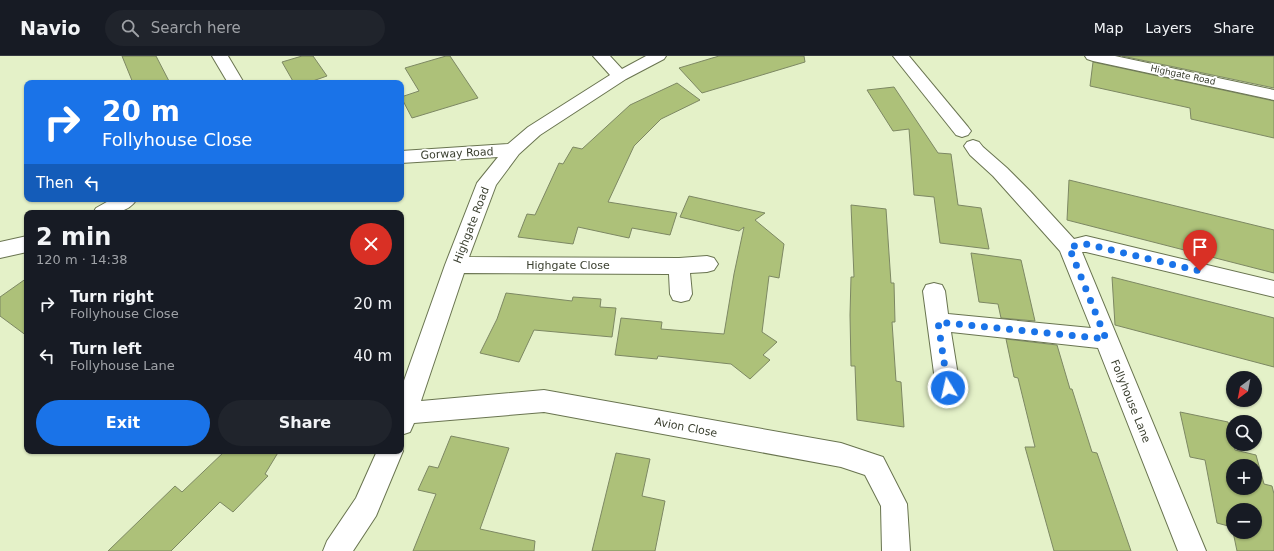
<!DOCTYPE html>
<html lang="en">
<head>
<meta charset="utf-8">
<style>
  :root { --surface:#171b24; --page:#20242c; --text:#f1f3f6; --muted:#9ea1a6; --line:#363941; --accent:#1a73e8 }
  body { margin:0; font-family:"DejaVu Sans",sans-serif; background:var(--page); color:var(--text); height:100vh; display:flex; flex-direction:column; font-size:15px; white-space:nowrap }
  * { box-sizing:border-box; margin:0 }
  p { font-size:13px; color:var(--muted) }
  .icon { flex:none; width:22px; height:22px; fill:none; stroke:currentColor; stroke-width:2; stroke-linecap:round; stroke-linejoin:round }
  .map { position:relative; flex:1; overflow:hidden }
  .panel { position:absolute; left:24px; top:154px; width:380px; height:244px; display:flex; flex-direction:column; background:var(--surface); border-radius:8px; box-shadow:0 1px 3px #0004 }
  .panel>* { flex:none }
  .hud { position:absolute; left:24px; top:24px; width:380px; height:122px; border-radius:8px; box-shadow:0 1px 3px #0004; background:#1a73e8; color:#fff; overflow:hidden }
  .needle { width:26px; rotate:212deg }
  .buttons { position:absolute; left:1226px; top:315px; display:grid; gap:8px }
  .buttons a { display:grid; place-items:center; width:36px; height:36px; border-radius:50%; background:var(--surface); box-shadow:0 1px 3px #0004; font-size:20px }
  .pin { position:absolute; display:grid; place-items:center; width:34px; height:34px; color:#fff; margin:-41px -17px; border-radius:50% 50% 50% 0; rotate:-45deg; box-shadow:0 0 4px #0007 }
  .pin .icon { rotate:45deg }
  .me { position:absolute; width:44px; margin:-22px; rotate:351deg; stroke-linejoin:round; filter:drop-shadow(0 0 3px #0008) }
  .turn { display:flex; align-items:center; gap:14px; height:84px; padding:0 12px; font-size:18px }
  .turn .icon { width:52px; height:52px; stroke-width:2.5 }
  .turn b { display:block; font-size:28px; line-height:34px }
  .then { display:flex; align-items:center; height:38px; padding:0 12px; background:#0003; gap:8px; font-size:15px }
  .round { display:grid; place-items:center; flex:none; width:42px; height:42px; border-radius:21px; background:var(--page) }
  .headline { display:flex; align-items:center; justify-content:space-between; height:68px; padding:0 12px }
  h1 { font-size:24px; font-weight:700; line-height:30px }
  .primary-button { display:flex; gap:8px; margin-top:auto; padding:8px 12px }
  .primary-button a { flex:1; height:46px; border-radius:24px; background:var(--accent); color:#fff; font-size:16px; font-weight:700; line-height:46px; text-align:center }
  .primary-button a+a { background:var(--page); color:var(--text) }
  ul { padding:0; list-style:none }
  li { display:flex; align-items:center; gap:12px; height:52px; padding:0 12px }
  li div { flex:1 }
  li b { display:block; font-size:15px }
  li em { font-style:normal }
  header { display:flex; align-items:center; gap:24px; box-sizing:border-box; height:56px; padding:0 20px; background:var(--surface); border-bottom:1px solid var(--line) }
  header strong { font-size:19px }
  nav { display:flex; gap:22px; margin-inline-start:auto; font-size:14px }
  .search { width:280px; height:36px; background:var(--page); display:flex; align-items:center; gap:10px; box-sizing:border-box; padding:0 14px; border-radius:22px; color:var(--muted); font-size:15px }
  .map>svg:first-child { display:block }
</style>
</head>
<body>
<header>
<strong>Navio</strong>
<div class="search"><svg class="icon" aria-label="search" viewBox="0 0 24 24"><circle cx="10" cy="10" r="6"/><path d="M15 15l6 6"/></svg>Search here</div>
<nav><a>Map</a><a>Layers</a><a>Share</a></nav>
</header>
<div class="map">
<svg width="1274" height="495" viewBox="0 0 1274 495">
  <rect width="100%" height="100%" fill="#e4f1c8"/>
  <g fill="#adc179" stroke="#7d8863" fill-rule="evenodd">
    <path d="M 122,0 L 156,0 L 170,27 L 133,27 Z"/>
    <path d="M 302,0 L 313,0 L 327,20 L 307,27 L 294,27 L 282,6 Z"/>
    <path d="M 446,0 L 450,0 L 478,42 L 412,62 L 401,41 L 419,35 L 405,12 Z"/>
    <path d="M 719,0 L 804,0 L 805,6 L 702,37 L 679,12 Z"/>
    <path d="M 1122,0 L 1274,0 L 1274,32 Z"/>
    <path d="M 1093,6 L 1274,45 L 1274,82 L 1191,63 L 1190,52 L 1090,30 Z"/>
    <path d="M 677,27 L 700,44 L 661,63 L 634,90 L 608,146 L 677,157 L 670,179 L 632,172 L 629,182 L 578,171 L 573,188 L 518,181 L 527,158 L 535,159 L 559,107 L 563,108 L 573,91 L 582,93 L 630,49 Z"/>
    <path d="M 894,31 L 938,97 L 951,98 L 958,149 L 981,152 L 989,193 L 940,187 L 934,141 L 914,139 L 909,73 L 893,75 L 867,34 Z"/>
    <path d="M 1069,124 L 1274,174 L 1274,217 L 1067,164 Z"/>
    <path d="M 689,140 L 765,157 L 755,164 L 784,188 L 779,222 L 769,220 L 762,276 L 777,286 L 763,299 L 770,304 L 750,323 L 731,308 L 658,300 L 657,303 L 615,299 L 621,262 L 662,266 L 661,273 L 724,278 L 734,218 L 744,171 L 739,175 L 680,161 Z"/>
    <path d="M 851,149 L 886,153 L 891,227 L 894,227 L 895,266 L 892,266 L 896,325 L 901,326 L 904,371 L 857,364 L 855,310 L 851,310 L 850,259 L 851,221 L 854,221 Z"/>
    <path d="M 971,197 L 1021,204 L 1035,265 L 1001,262 L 998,248 L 979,246 Z"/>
    <path d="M 1112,221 L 1274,262 L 1274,311 L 1115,269 Z"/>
    <path d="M 27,222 L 27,280 L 0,260 L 0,241 Z"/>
    <path d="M 506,237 L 572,245 L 573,241 L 601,243 L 600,251 L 616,252 L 612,281 L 534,274 L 519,306 L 480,297 L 497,263 Z"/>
    <path d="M 1006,283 L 1057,289 L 1070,333 L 1072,333 L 1092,396 L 1097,397 L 1131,495 L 1054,495 L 1025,391 L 1035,391 L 1018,322 L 1014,321 Z"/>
    <path d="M 1180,356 L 1228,366 L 1235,394 L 1256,399 L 1264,428 L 1272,430 L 1274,438 L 1274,495 L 1237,495 L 1232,471 L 1217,467 L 1205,404 L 1190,401 ZM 1233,410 L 1255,410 L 1255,432 L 1233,432 ZM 1233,454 L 1255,454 L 1255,476 L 1233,476 Z"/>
    <path d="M 451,380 L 509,392 L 480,473 L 535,485 L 534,495 L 413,495 L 436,438 L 418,434 L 429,410 L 438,412 Z"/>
    <path d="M 225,395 L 279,395 L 265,418 L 268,420 L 233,456 L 220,446 L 171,495 L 108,495 L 175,430 L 182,436 Z"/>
    <path d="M 616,397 L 650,403 L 642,440 L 665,445 L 655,495 L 592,495 Z"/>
  </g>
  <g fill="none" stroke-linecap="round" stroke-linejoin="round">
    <g stroke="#697450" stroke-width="2">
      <g id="minor">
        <path d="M 212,0 L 228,0 L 244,27 L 228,27 Z"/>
        <path d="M 593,0 L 610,0 L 622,13 L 646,0 L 666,0 L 664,3 L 626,23 L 540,79 L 519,98 L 496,129 L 469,201 L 679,202 L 707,200 L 714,202 L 718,208 L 714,214 L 707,216 L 690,217 L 692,238 L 689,244 L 681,246 L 673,244 L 670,238 L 669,218 L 464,217 L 421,345 L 544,334 L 841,387 L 883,401 L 907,448 L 910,495 L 882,495 L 881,450 L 865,419 L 841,411 L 544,356 L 414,367 L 410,376 L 401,379 L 401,333 L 445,209 L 477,127 L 498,101 L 401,107 L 401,95 L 508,88 L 528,71 L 610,19 Z"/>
        <path d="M 893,0 L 909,0 L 968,71 L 971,75 L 968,79 L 962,81 L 956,79 Z"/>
        <path d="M 1085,0 L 1115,0 L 1274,34 L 1274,44 L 1093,5 L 1087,3 Z"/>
        <path d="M 973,84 L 979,86 L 983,91 L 1007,112 L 1030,135 L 1074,183 L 1086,180 L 1274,225 L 1274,241 L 1086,196 L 1082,196 L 1206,495 L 1178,495 L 1098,292 L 951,276 L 960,332 L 957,339 L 948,342 L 939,339 L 936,332 L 923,235 L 926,229 L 934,227 L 942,229 L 945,235 L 948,258 L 1091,272 L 1060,195 L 993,120 L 970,99 L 964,90 L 967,86 Z"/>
        <path d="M 112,143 L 137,143 C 127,159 109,157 93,157 L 96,152 Z"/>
        <path d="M 27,180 L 27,196 L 0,202 L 0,186 Z"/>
        <path d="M 401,391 L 403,395 L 376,460 L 353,495 L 323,495 L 327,485 L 356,442 L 377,395 L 401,395 Z"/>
      </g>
    </g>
    <use href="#minor" fill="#fff" fill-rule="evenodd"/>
  </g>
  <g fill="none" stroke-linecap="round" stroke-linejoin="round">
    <path stroke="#1a73e8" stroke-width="7" stroke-dasharray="0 12.6" d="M 948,332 L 938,266 L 1106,283 L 1069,191 L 1086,188 L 1200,215"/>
  </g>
  <g text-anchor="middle" stroke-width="3.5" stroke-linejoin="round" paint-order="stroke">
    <g font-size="9" fill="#3a3f2f" stroke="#fff">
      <text transform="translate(1183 19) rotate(12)" y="3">Highgate Road</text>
    </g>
    <g font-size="11" fill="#3a3f2f" stroke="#fff">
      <text transform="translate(457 97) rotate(-3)" y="4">Gorway Road</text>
      <text transform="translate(471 169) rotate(-69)" y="4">Highgate Road</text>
      <text x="568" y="213">Highgate Close</text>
      <text transform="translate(1131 345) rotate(68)" y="4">Follyhouse Lane</text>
      <text transform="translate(686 371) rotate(11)" y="4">Avion Close</text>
    </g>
  </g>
</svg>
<div class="buttons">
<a><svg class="needle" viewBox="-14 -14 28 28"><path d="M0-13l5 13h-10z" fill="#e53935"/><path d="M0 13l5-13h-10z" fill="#9ea1a6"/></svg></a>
<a><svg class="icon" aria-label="search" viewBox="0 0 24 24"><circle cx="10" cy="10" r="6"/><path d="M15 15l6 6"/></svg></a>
<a>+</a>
<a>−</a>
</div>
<div class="pin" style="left:1200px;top:215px;background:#d93025"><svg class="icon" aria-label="arrive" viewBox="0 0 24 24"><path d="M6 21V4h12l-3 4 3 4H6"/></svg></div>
<svg class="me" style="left:948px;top:332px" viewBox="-20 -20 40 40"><circle r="17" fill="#1a73e8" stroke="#fff" stroke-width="3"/><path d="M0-11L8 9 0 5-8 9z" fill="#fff"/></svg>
<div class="hud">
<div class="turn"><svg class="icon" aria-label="right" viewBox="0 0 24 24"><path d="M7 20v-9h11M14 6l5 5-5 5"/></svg><div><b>20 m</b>Follyhouse Close</div></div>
<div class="then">Then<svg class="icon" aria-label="left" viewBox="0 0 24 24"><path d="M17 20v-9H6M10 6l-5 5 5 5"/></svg></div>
</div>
<section class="panel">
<div class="headline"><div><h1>2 min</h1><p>120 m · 14:38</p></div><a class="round" style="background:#d93025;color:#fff"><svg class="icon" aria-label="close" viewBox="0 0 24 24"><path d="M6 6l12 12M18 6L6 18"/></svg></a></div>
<ul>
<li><svg class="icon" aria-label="right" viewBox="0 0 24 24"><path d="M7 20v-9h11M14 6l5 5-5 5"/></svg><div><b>Turn right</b><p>Follyhouse Close</p></div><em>20 m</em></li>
<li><svg class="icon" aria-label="left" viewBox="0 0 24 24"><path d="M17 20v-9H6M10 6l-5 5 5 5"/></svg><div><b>Turn left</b><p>Follyhouse Lane</p></div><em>40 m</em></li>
</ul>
<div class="primary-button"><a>Exit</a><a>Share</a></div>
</section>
</div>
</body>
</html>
